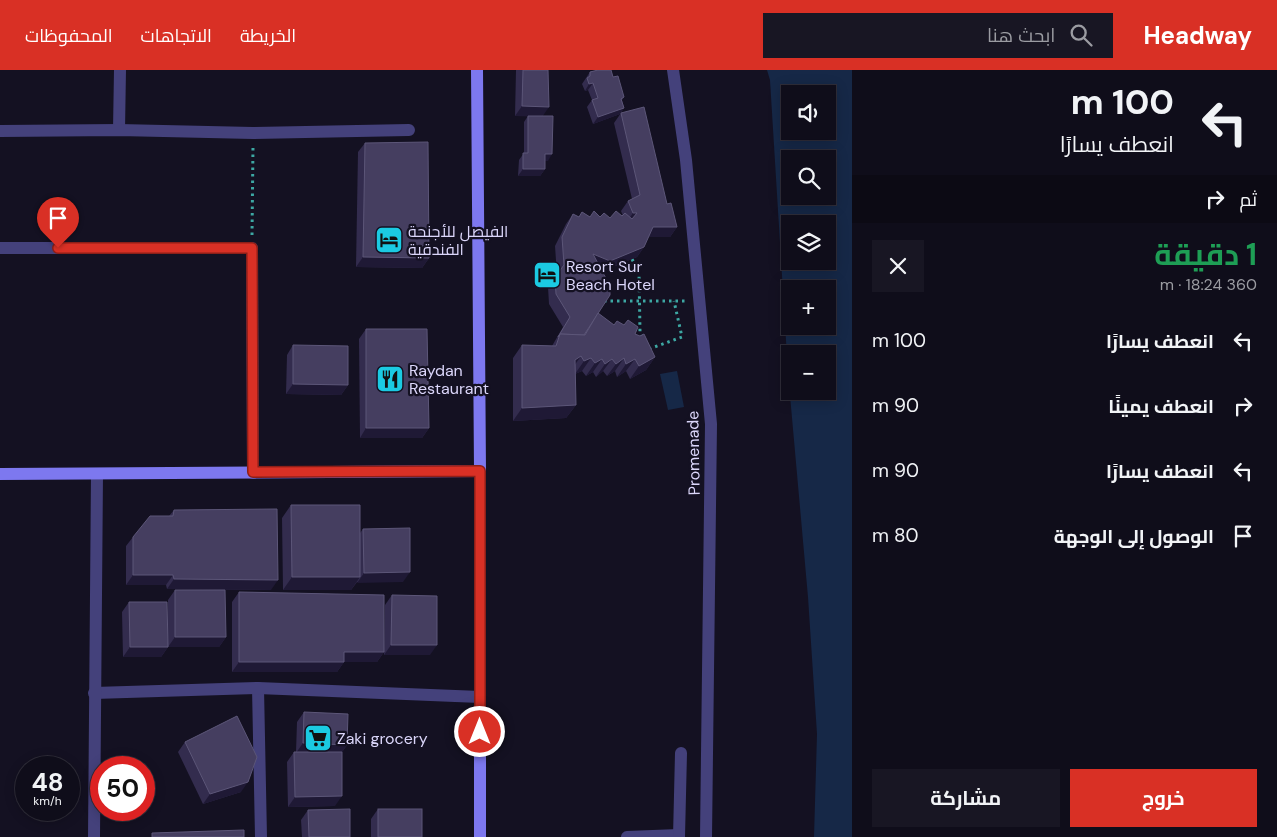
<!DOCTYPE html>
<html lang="ar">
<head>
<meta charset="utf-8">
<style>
  :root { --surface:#0f0d1a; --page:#181623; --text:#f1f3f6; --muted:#9b9ca2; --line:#2f2d39; --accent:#d93025 }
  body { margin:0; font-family:"DM Sans",Cairo,sans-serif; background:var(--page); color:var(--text); direction:rtl; height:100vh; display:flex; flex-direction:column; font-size:19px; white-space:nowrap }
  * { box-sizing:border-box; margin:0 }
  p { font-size:16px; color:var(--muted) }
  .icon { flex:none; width:28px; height:28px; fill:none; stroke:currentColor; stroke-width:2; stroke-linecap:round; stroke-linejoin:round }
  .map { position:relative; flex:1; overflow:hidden; direction:ltr }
  .details { display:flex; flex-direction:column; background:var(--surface); width:425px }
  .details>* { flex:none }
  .hud { background:#0f0d1a; color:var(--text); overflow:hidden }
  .fabs { position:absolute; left:781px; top:15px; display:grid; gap:10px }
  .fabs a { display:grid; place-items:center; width:55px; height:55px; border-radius:0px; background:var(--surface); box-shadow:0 2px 12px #0003,0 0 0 1px var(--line); font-size:25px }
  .speed { position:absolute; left:15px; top:686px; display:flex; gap:10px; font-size:25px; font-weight:700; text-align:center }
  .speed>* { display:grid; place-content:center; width:65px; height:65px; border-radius:50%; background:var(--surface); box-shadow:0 2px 12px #0003,0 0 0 1px var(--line); line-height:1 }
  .speed small { font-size:12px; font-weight:400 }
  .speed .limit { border:8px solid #d22; background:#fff; color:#111 }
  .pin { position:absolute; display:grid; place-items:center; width:42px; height:42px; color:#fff; margin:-51px -21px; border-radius:50% 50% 50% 0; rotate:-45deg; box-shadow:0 0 5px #0007 }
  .pin .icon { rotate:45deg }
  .me { position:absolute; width:55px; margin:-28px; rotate:0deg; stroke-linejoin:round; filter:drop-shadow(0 0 4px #0008) }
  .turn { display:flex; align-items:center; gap:18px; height:105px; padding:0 20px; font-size:22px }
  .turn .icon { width:65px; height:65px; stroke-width:2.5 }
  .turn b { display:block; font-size:35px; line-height:42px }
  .then { display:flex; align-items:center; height:48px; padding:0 20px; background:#0003; gap:10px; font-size:19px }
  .round { display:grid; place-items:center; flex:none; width:52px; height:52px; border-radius:0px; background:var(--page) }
  .summary { display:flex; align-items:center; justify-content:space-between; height:85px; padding:0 20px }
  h1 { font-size:30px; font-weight:700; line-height:38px; color:#1e9e55 }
  .cta { display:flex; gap:10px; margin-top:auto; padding:10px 20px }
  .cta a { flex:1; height:58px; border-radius:0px; background:var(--accent); color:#fff; font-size:20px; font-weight:700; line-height:58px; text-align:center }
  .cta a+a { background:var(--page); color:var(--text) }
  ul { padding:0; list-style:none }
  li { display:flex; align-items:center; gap:15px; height:65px; padding:0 20px }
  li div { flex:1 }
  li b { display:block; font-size:19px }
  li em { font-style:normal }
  header { display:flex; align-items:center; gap:30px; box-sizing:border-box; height:70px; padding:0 25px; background:var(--accent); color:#fff }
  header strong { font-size:24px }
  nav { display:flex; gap:28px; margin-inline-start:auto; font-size:18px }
  .search { width:350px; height:45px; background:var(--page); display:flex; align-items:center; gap:12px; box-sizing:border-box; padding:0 18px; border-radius:0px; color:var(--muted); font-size:19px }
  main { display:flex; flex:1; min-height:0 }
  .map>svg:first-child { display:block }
</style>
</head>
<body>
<header>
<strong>Headway</strong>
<div class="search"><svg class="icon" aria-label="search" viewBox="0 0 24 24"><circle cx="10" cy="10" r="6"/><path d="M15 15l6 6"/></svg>ابحث هنا</div>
<nav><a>الخريطة</a><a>الاتجاهات</a><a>المحفوظات</a></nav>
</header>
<main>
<section class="details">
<div class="hud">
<div class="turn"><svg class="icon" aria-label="left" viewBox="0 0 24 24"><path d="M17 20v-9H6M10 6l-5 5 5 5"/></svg><div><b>100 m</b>انعطف يسارًا</div></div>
<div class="then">ثم<svg class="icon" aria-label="right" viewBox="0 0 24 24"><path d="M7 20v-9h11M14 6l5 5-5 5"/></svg></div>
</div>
<div class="summary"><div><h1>1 دقيقة</h1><p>360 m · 18:24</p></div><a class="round"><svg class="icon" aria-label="close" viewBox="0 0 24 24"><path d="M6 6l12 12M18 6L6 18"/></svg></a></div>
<ul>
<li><svg class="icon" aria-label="left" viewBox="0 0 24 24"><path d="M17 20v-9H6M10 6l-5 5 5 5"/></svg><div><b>انعطف يسارًا</b></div><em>100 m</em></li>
<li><svg class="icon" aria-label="right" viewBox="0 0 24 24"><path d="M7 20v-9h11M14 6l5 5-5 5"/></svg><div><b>انعطف يمينًا</b></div><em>90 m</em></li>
<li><svg class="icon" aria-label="left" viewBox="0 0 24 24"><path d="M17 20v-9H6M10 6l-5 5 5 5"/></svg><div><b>انعطف يسارًا</b></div><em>90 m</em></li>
<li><svg class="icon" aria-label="arrive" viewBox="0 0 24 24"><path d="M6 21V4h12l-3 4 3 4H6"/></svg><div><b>الوصول إلى الوجهة</b></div><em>80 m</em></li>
</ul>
<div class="cta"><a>خروج</a><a>مشاركة</a></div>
</section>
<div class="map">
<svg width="852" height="767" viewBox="0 0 852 767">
  <rect width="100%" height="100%" fill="#141122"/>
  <g fill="#162847" fill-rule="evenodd">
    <path d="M 767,0 L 852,0 L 852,767 L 814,767 L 817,664 L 808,527 L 788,303 L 770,10 ZM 790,24 L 828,24 L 828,61 L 790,61 ZM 790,89 L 828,89 L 828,126 L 790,126 ZM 790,154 L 828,154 L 828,191 L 790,191 ZM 790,219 L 828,219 L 828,256 L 790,256 ZM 790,284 L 828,284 L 828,321 L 790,321 Z"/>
    <path d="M 677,301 L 684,337 L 668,340 L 660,304 Z"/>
  </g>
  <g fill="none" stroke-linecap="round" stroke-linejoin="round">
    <g stroke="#3da8a3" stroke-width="3" stroke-dasharray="2.5 4" stroke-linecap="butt">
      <path d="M 252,165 L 253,76"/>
      <path d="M 632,189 L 639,203 L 640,262 L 643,268"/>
      <path d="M 604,231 L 685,231"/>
      <path d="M 649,279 L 682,267 L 674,231"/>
    </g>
    <g stroke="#44417b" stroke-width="12">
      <path d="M 673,0 L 686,90 L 711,354 L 706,767"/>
      <path d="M 119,60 L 120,0"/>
      <path d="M 0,61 L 119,60 L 253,63 L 409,60"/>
      <path d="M 0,178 L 252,178 L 253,403"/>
      <path d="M 258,618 L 261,767"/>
      <path d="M 94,623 L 258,618 L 480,627"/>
      <path d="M 94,767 L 97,404"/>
      <path d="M 627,767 L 679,765"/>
      <path d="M 679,767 L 681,683"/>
    </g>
    <g stroke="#7d78ef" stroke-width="12">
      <path d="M 477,0 L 480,401 L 480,767"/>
      <path d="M 0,404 L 480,401"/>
    </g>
  </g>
  <g fill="#332c4e">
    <path d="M 516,0 L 548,0 L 543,46 L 548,91 L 545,91 L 545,99 L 540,106 L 518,106 L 519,90 L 524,83 L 524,52 L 528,46 L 515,46 Z"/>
    <path d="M 590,2 L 613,7 L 624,27 L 622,30 L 624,38 L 620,44 L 593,54 L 587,37 L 592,30 L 588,20 L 585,21 L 582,14 Z"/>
    <path d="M 621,43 L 667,134 L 677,157 L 670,167 L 648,167 L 644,177 L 637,187 L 603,201 L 602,200 L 597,245 L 614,255 L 617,251 L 635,264 L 655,287 L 646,300 L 630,309 L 626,301 L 617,307 L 615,301 L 607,306 L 603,301 L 596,307 L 593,302 L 586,306 L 582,301 L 575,304 L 576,335 L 566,348 L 513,351 L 513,288 L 522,275 L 552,276 L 563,257 L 549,234 L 548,217 L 557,205 L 555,176 L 566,154 L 573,144 L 579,147 L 582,142 L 590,147 L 610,148 L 622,146 L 623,146 L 621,141 L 628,131 L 632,129 L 614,53 Z"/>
    <path d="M 365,73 L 429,188 L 422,198 L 356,197 L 358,82 Z"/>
    <path d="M 366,259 L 429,358 L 422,368 L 360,368 L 359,269 Z"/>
    <path d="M 293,275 L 348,315 L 341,325 L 286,324 L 287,285 Z"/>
    <path d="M 291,435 L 360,463 L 363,459 L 403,512 L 357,512 L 351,520 L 283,520 L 282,448 Z"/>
    <path d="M 174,440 L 271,520 L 167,519 L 166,515 L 126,515 L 126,476 L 133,467 L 169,446 Z"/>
    <path d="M 175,520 L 226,567 L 219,577 L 168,577 L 161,587 L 123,587 L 122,542 L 129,532 L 168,572 L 168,530 Z"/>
    <path d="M 239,522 L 384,582 L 377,592 L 344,592 L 337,602 L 232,602 L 232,532 Z"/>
    <path d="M 392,525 L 430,585 L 384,585 L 385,535 Z"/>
    <path d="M 304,642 L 347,675 L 342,682 L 335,736 L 288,737 L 287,692 L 294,682 L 296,682 L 297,652 Z"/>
    <path d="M 185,672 L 241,722 L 203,734 L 178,682 Z"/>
    <path d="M 378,739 L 422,767 L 371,767 L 371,749 Z"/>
    <path d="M 308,740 L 350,767 L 302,767 L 301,750 Z"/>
  </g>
  <g fill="#1f1935">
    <path d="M 593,13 L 588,20 L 585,21 L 589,14 Z"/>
    <path d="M 522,36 L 549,37 L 542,47 L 515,46 Z"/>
    <path d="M 624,38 L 620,44 L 593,54 L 598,47 Z"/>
    <path d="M 545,84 L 552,84 L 548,91 L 541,91 Z"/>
    <path d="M 523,99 L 545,99 L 540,106 L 518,106 Z"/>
    <path d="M 633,143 L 637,143 L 630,153 L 626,153 Z"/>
    <path d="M 653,157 L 677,157 L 670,167 L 646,167 Z"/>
    <path d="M 644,177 L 637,187 L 603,201 L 586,194 L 593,184 Z"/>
    <path d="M 363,187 L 429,188 L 422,198 L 356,197 Z"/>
    <path d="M 581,286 L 572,299 L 575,290 Z"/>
    <path d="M 655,287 L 646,300 L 630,309 L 639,296 Z"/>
    <path d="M 591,288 L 582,301 L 575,304 L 584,291 Z"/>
    <path d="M 624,288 L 615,301 L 607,306 L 616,294 Z"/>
    <path d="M 602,289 L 593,302 L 586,306 L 595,293 Z"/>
    <path d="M 612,289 L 603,301 L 596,307 L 605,294 Z"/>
    <path d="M 635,289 L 626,301 L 617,307 L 626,294 Z"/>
    <path d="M 293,314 L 348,315 L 341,325 L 286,324 Z"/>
    <path d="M 576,335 L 566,348 L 513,351 L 522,338 Z"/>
    <path d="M 366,358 L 429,358 L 422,368 L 360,368 Z"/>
    <path d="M 410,502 L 403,512 L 357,513 L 364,503 Z"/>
    <path d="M 133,505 L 173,505 L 166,515 L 126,515 Z"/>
    <path d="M 292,507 L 360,507 L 351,520 L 283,520 Z"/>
    <path d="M 174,509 L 278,510 L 271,520 L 167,519 Z"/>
    <path d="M 175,567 L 226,567 L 219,577 L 168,577 L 161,587 L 123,587 L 130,577 L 168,577 Z"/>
    <path d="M 391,575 L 437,575 L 430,585 L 384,585 Z"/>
    <path d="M 344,582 L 384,582 L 377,592 L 337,592 Z"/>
    <path d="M 239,592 L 344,592 L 337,602 L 232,602 Z"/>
    <path d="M 303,673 L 347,675 L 340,685 L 296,683 Z"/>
    <path d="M 248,712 L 241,722 L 203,734 L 210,724 Z"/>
    <path d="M 342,726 L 335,736 L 288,737 L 295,727 Z"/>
  </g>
  <g fill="#453e60" stroke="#5c5678">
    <path d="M 523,0 L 548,0 L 549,37 L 522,36 Z"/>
    <path d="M 598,0 L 611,0 L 613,7 L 618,6 L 624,27 L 621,29 L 624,38 L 598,47 L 592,30 L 598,28 L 593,13 L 589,14 L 587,8 L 590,6 L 590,2 Z"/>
    <path d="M 644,37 L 667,134 L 671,133 L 677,157 L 653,157 L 644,177 L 610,191 L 593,184 L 610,216 L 610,225 L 584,265 L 560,264 L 558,267 L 570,247 L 556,224 L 555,207 L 564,195 L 562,167 L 573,144 L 579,147 L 582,142 L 590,147 L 594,141 L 600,147 L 604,143 L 610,148 L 616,141 L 622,146 L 625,143 L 632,149 L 637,143 L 633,143 L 628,131 L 640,125 L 621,43 Z"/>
    <path d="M 528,46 L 553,46 L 552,84 L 545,84 L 545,99 L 523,99 L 523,83 L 528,83 Z"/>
    <path d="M 428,72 L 429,188 L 363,187 L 365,73 Z"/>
    <path d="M 598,243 L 614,255 L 617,251 L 624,255 L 628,250 L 638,257 L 635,264 L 640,266 L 644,264 L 655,287 L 639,296 L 635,289 L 626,294 L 624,288 L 616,294 L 612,289 L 605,294 L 602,289 L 595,293 L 591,288 L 584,291 L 581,286 L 575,290 L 576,335 L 522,338 L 522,275 L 556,276 L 560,264 L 585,265 Z"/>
    <path d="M 366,259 L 427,259 L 429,358 L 366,358 Z"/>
    <path d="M 293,275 L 348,276 L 348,315 L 293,314 Z"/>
    <path d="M 291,435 L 360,435 L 360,507 L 292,507 Z"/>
    <path d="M 277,439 L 278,510 L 174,509 L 173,505 L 133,505 L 133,467 L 150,446 L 173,446 L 174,440 Z"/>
    <path d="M 410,458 L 410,502 L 364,503 L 363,459 Z"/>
    <path d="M 175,520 L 225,520 L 226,567 L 175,567 Z"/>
    <path d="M 239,522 L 384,525 L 384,582 L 344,582 L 344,592 L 239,592 Z"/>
    <path d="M 392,525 L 437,526 L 437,575 L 391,575 Z"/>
    <path d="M 129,532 L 167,532 L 168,577 L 130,577 Z"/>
    <path d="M 304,642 L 348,644 L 347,675 L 303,673 Z"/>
    <path d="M 237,646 L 257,687 L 248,712 L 210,724 L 185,672 Z"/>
    <path d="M 294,682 L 342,682 L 342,726 L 295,727 Z"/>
    <path d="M 350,739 L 350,767 L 309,767 L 308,740 Z"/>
    <rect x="378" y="739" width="44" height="28"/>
    <path d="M 244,760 L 244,767 L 152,767 L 152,763 Z"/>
  </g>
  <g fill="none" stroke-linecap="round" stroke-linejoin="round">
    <g stroke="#8d1f18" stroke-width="12">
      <path id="route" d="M 58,178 L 252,178 L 253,402 L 480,401 L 480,662"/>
    </g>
    <use href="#route" stroke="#d93025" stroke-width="9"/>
  </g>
  <defs>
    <g id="hotel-square" transform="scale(1.4375)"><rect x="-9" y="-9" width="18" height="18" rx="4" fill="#1bcae2" stroke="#141122"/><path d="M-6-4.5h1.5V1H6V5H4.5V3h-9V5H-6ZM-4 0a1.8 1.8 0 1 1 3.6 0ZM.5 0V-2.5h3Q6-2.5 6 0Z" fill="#111"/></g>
    <g id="restaurant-square" transform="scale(1.4375)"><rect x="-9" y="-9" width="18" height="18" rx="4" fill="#1bcae2" stroke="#141122"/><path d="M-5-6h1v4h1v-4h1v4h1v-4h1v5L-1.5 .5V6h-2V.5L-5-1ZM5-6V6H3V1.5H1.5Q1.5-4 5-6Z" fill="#111"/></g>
    <g id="supermarket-square" transform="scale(1.4375)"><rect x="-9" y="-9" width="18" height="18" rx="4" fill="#1bcae2" stroke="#141122"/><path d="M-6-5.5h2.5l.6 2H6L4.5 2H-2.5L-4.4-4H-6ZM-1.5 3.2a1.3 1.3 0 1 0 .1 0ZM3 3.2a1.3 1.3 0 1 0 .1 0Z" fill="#111"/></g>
  </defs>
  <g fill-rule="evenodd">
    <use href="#hotel-square" x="389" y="170"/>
    <use href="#hotel-square" x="547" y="205"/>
    <use href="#restaurant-square" x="390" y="309"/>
    <use href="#supermarket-square" x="318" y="668"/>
  </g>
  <g text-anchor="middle" stroke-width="4.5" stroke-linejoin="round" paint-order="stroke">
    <g font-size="16" fill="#dbd6fa" stroke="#141122" text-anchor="start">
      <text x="408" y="167">الفيصل للأجنحة<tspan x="408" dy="18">الفندقية</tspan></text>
      <text x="566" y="202">Resort Sur<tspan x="566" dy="18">Beach Hotel</tspan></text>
      <text x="409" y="306">Raydan<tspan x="409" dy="18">Restaurant</tspan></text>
      <text x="337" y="674">Zaki grocery</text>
    </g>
    <g font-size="16" fill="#dbd6fa" stroke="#141122">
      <text transform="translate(693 383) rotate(-91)" y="6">Promenade</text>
    </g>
  </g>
</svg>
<div class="fabs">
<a><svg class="icon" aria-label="sound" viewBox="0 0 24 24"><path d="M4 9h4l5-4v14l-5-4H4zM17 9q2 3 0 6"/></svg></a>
<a><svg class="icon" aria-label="search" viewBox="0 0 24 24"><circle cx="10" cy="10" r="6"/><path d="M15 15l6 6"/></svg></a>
<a><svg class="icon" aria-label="layers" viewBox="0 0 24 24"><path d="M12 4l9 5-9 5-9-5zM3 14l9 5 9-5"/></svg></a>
<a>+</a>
<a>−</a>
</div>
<div class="speed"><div>48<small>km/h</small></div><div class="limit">50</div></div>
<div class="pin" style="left:58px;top:178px;background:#d93025"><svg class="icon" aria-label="arrive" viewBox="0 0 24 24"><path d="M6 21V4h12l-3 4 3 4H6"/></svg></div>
<svg class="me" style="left:480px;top:662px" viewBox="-20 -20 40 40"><circle r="17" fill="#d93025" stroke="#fff" stroke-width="3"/><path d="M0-11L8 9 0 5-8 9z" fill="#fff"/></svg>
</div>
</main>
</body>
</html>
